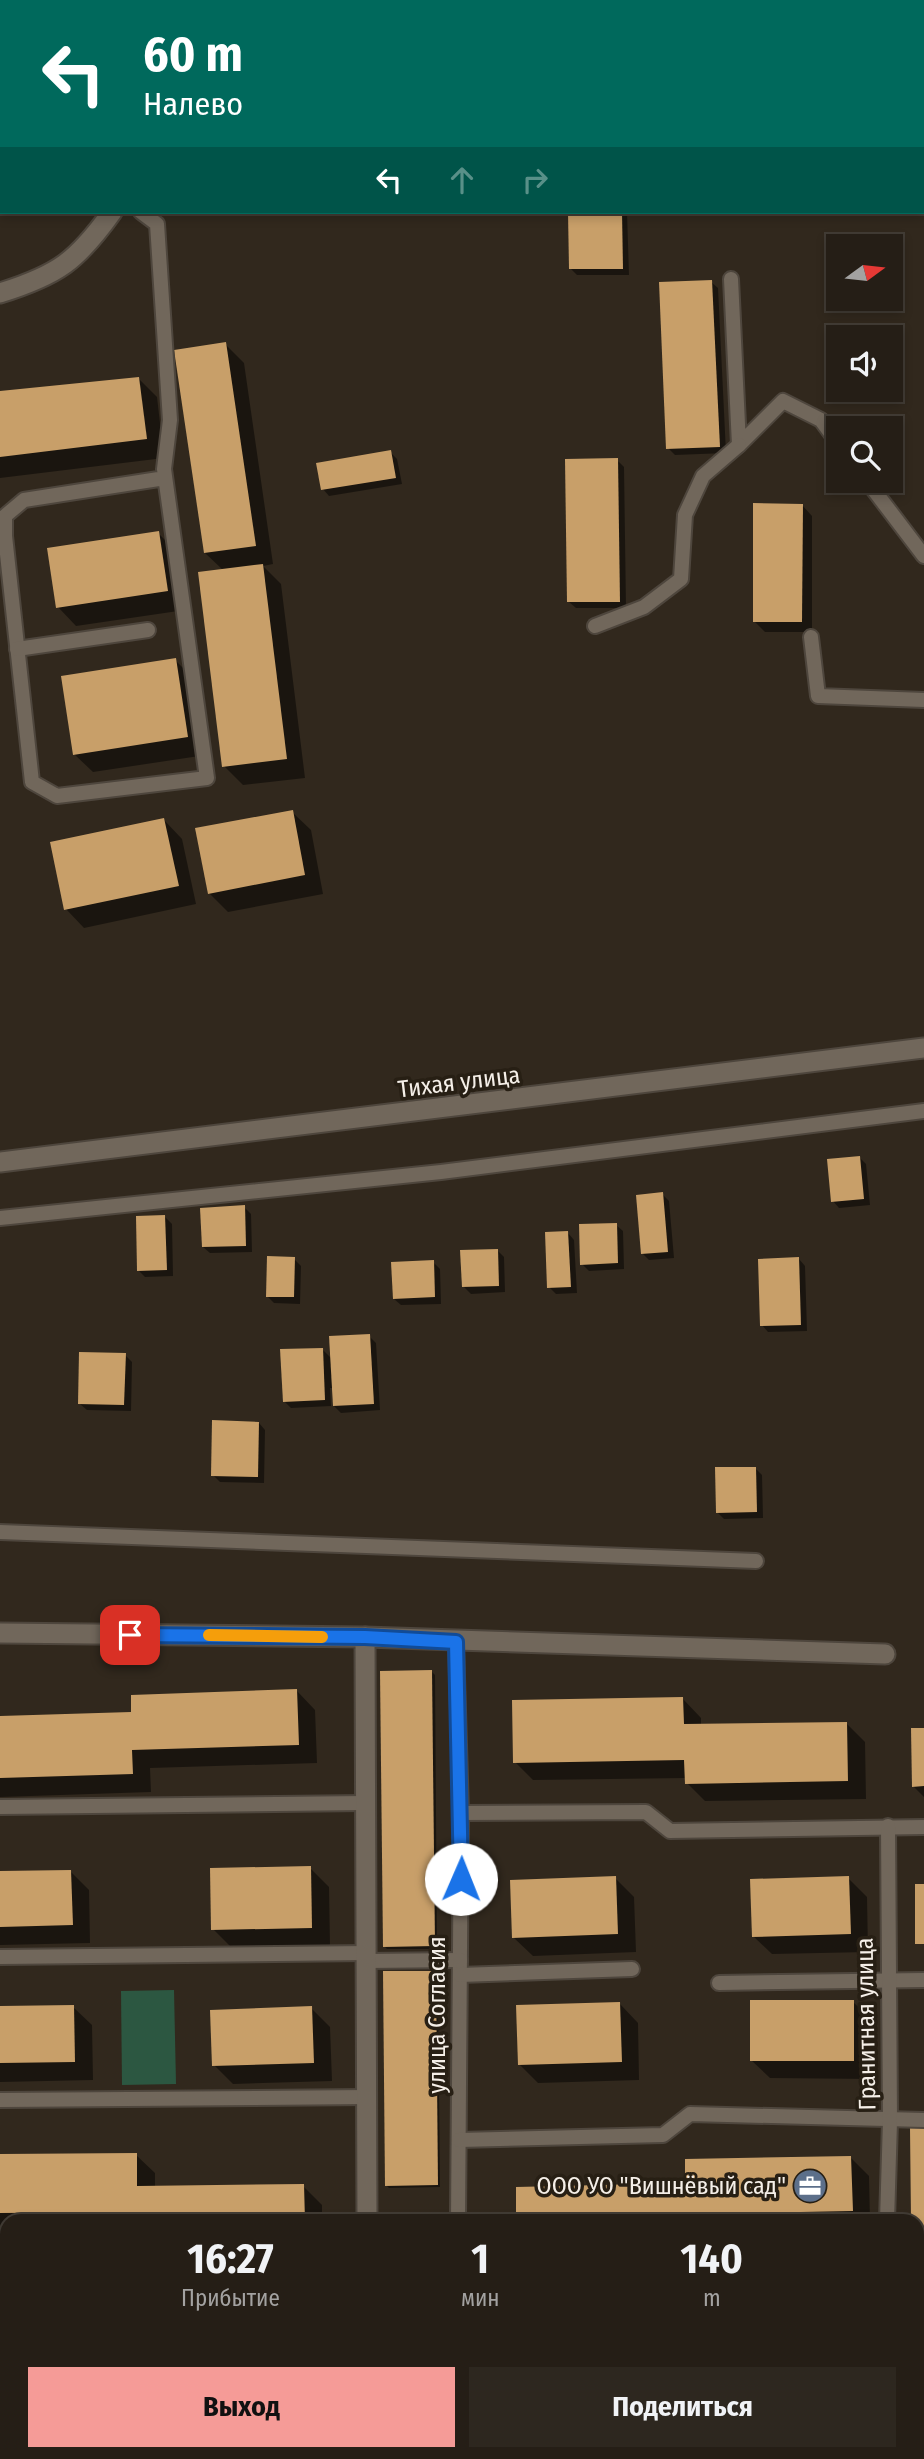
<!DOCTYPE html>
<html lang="ru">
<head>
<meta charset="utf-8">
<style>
  :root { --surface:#251e16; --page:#2d271f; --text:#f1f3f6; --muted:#a3a2a1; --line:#423c35; --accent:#f59b97 }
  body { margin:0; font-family:"Fira Sans Condensed",sans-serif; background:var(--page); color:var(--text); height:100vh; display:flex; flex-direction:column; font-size:26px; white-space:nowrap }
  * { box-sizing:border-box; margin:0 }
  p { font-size:23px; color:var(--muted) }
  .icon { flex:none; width:38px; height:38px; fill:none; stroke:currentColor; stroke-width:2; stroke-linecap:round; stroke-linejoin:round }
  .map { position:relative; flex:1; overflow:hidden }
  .sheet { position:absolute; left:0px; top:2214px; width:924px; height:247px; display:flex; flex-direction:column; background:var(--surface); border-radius:21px 21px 0 0; box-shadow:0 4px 10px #0003,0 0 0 2px var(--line) }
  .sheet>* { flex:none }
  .hud { position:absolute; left:0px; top:0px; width:924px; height:214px; box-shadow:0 4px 10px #0003,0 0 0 2px var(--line); background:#00695c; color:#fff; overflow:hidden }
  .needle { width:46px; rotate:75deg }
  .fabs { position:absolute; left:826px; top:234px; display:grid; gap:14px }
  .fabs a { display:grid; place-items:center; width:77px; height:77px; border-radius:0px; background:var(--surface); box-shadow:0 4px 10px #0003,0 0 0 2px var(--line); font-size:35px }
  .pin { position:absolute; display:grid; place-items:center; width:60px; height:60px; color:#fff; margin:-30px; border-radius:14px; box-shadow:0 4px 10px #0006 }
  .me { position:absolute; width:77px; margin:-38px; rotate:1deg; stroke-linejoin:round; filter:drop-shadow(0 0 5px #0008) }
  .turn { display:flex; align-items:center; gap:24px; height:147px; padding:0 28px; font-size:32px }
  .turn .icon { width:91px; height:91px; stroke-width:2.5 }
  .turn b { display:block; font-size:49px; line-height:60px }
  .lanes { display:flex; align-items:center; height:66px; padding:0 28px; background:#0003; justify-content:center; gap:35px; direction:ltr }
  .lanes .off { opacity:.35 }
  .eta { display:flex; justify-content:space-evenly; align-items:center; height:119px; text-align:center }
  .eta b { font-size:42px; font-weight:700; line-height:49px }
  .action { display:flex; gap:14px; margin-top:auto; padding:14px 28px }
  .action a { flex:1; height:80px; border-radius:0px; background:var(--accent); color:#111; font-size:28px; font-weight:700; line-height:80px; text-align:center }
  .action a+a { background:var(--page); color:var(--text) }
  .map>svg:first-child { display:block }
</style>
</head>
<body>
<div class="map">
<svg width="924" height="2459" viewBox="0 0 924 2459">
  <rect width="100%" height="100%" fill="#31281d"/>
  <path fill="#2c5741" d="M 174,1990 L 176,2084 L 122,2085 L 121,1991 Z"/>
  <g fill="#0007">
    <path d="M 570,212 L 627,212 L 629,275 L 577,275 L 571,269 Z"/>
    <path d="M 711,282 L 718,288 L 726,453 L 675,455 L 668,448 Z"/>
    <path d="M 225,344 L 244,363 L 273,564 L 263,566 L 281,584 L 305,778 L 243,785 L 224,766 L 223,570 L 205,553 Z"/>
    <path d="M 138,378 L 157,397 L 164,458 L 0,478 L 0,393 Z"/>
    <path d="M 390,452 L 397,459 L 402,484 L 329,496 L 323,489 Z"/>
    <path d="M 617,460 L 624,467 L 626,608 L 576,608 L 569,602 Z"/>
    <path d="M 802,505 L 812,516 L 812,632 L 765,632 L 754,621 Z"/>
    <path d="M 158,533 L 177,552 L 185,610 L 76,626 L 58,607 Z"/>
    <path d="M 175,660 L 194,679 L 206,755 L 93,772 L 74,754 Z"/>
    <path d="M 292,812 L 311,830 L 323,894 L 228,912 L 209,893 Z"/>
    <path d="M 164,820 L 182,839 L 196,904 L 84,928 L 66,909 Z"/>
    <path d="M 859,1157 L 866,1164 L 870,1205 L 839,1208 L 833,1201 Z"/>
    <path d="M 662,1194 L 669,1201 L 674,1258 L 649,1260 L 642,1253 Z"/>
    <path d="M 244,1207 L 251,1214 L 252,1252 L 210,1253 L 203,1247 Z"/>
    <path d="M 165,1217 L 172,1224 L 173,1276 L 145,1277 L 138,1270 Z"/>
    <path d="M 616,1225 L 623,1231 L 624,1269 L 589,1271 L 582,1264 Z"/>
    <path d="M 568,1233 L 574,1240 L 577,1293 L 556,1294 L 549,1287 Z"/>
    <path d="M 497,1250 L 504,1257 L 505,1292 L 471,1294 L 464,1287 Z"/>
    <path d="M 294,1259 L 301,1266 L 300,1304 L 274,1303 L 267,1296 Z"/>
    <path d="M 799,1259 L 805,1266 L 807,1331 L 768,1332 L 762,1325 Z"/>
    <path d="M 433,1262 L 440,1269 L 441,1304 L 401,1305 L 394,1299 Z"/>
    <path d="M 369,1336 L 376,1343 L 380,1410 L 341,1413 L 334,1406 L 333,1388 L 330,1388 L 331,1406 L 291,1408 L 284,1401 L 322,1349 L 332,1359 Z"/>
    <path d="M 125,1355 L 132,1362 L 131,1411 L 87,1410 L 80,1404 Z"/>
    <path d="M 259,1423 L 265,1430 L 264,1483 L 220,1482 L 213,1475 Z"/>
    <path d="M 755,1468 L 762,1475 L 763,1518 L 724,1519 L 717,1512 Z"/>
    <path d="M 432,1672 L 435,1675 L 437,1949 L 387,1949 L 384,1946 Z"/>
    <path d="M 297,1691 L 315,1710 L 317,1763 L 150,1768 L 151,1792 L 0,1797 L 0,1717 L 133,1713 Z"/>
    <path d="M 683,1699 L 701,1718 L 701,1725 L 846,1723 L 865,1742 L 866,1799 L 705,1801 L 687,1783 L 687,1778 L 533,1780 L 515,1762 Z"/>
    <path d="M 924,1730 L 924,1797 L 913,1786 Z"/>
    <path d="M 310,1868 L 329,1887 L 330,1946 L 232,1948 L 213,1929 Z"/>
    <path d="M 70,1871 L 89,1890 L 90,1943 L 0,1945 L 0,1873 Z"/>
    <path d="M 615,1878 L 634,1897 L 636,1952 L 533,1956 L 514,1938 Z"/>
    <path d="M 848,1878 L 867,1897 L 868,1952 L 772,1954 L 753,1936 Z"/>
    <path d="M 435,1973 L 438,1976 L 440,2187 L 389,2188 L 386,2185 Z"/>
    <path d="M 853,2002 L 872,2020 L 872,2079 L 770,2078 L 751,2060 Z"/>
    <path d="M 620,2004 L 638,2023 L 639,2080 L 538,2083 L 519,2064 Z"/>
    <path d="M 73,2007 L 92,2025 L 93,2080 L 0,2082 L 0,2008 Z"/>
    <path d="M 311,2008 L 330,2027 L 332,2081 L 233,2084 L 214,2065 Z"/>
    <path d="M 136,2155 L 155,2173 L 155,2188 L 303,2186 L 322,2205 L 322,2221 L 7,2221 L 7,2231 L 0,2231 L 0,2156 Z"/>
    <path d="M 851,2158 L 869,2176 L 870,2221 L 518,2221 L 687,2185 Z"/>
    <path d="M 39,2454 L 148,2454 L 148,2459 L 18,2459 L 39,2457 Z"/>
    <rect x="190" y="2454" width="109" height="5"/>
  </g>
  <g fill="#c89f69">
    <path d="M 568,212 L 622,212 L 623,269 L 569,269 Z"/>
    <path d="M 712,280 L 720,447 L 666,449 L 659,282 Z"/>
    <path d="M 226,342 L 256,546 L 204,553 L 174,350 Z"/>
    <path d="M 139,377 L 147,439 L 0,457 L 0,391 Z"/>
    <path d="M 391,450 L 396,478 L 321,490 L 316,463 Z"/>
    <path d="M 618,458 L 620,602 L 567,602 L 565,459 Z"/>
    <path d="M 753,503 L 803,504 L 802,622 L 753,622 Z"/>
    <path d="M 159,531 L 168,591 L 56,608 L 47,548 Z"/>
    <path d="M 263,564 L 287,759 L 222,767 L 198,572 Z"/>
    <path d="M 176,658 L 188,737 L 73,755 L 61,676 Z"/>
    <path d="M 293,810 L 305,875 L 208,894 L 195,828 Z"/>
    <path d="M 164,818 L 179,886 L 64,910 L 50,842 Z"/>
    <path d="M 860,1156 L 864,1199 L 831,1202 L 827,1159 Z"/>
    <path d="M 663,1192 L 668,1252 L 641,1254 L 636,1195 Z"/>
    <path d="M 245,1205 L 246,1246 L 202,1247 L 200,1208 Z"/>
    <path d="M 165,1215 L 167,1270 L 137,1271 L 136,1216 Z"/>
    <path d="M 617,1223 L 618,1263 L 580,1265 L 579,1224 Z"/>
    <path d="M 568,1231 L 571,1287 L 547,1288 L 545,1232 Z"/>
    <path d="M 498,1249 L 499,1286 L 462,1287 L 460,1250 Z"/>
    <path d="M 267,1256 L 295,1257 L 294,1297 L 266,1297 Z"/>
    <path d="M 799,1257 L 801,1325 L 760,1326 L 758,1259 Z"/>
    <path d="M 434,1260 L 435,1297 L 393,1299 L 391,1262 Z"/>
    <path d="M 370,1334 L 374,1404 L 333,1406 L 329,1336 Z"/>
    <path d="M 323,1348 L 325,1400 L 283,1402 L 280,1349 Z"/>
    <path d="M 79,1352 L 126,1353 L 124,1405 L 78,1404 Z"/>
    <path d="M 212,1420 L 259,1422 L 258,1477 L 211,1476 Z"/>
    <path d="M 715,1467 L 756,1467 L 757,1512 L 716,1513 Z"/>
    <path d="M 432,1670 L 435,1946 L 383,1947 L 380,1671 Z"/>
    <path d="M 297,1689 L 299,1745 L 132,1750 L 133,1774 L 0,1778 L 0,1716 L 131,1712 L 131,1695 Z"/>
    <path d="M 683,1697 L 684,1724 L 847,1722 L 848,1781 L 685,1784 L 684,1760 L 513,1763 L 512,1700 Z"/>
    <path d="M 911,1728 L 924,1728 L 924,1786 L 912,1787 Z"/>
    <path d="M 311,1866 L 312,1928 L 211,1930 L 210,1868 Z"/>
    <path d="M 71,1870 L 73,1925 L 0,1927 L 0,1871 Z"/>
    <path d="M 616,1876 L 618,1934 L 512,1938 L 510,1880 Z"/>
    <path d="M 849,1876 L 851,1934 L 752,1937 L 750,1879 Z"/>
    <rect x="915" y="1884" width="9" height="60"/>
    <path d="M 383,1971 L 436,1971 L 438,2185 L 385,2186 Z"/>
    <rect x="750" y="2000" width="104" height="61"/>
    <path d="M 620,2002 L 622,2062 L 518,2065 L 516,2005 Z"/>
    <path d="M 74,2005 L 75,2062 L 0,2063 L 0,2006 Z"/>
    <path d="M 312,2006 L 314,2063 L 212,2066 L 210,2010 Z"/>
    <path d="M 924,2127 L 924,2269 L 917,2269 L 917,2221 L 911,2221 L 910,2128 Z"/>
    <path d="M 137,2153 L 137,2186 L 304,2184 L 305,2221 L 138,2221 L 138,2212 L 0,2213 L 0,2154 Z"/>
    <path d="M 851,2156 L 853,2211 L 686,2214 L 686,2221 L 516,2221 L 516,2187 L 685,2183 L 685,2159 Z"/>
    <path d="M 38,2454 L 130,2454 L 130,2458 L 17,2459 L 17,2455 Z"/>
    <rect x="189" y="2454" width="92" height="5"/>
  </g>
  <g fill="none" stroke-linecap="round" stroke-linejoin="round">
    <g stroke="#4e463d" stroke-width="18">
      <g id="service">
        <path d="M 922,82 L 924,80"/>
        <path d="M 141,212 L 157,224 L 170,420 L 164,469 L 207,778 L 57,796 L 32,782 L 5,536 L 5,516 L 24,500 L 165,478"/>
        <path d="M 731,279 L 739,445 L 783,401 L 821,420 L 838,443"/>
        <path d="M 867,481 L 924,556"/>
        <path d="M 595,626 L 644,607 L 681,579 L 685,515 L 703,476 L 739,445"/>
        <path d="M 811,637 L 818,696 L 924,700"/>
        <path d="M 17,649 L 148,630"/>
        <path d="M 0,1218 L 441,1172 L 924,1111"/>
        <path d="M 0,1532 L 756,1561"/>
        <path d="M 456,1642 L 461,1813 L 458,2221"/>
        <path d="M 0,1807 L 365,1803"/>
        <path d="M 461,1813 L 646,1812 L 670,1831 L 924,1827"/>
        <path d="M 0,1957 L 367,1953"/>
        <path d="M 367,1961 L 460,1960"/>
        <path d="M 460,1975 L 632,1969"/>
        <path d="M 719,1983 L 924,1980"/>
        <path d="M 0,2100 L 368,2097"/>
        <path d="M 459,2140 L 663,2135 L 690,2114 L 924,2120"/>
        <path d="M 887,2221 L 890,2121 L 888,1826"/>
        <path d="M 0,2255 L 7,2259"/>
        <path d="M 0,2350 L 4,2358 L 0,2392"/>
        <path d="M 169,2459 L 169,2454"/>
      </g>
    </g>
    <g stroke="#4e463d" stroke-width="23">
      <g id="minor">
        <path d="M 535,0 L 535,2"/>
        <path d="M 0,1162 L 924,1048"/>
        <path d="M 0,1633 L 365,1637 L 367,2221"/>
        <path d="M 365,1637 L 885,1654"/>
        <path d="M 0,2285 L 7,2279"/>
        <path d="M 917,2392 L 924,2394"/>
      </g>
    </g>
    <g stroke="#4e463d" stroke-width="23">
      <g id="tertiary">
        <path d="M 161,0 L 161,2"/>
        <path d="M 0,293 C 58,275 77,261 112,212"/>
      </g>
    </g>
    <use href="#service" stroke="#71675b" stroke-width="14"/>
    <use href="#minor" stroke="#71675b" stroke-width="19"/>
    <use href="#tertiary" stroke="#71675b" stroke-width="19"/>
  </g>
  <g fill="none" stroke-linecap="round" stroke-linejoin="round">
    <g stroke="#114b97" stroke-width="18">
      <path id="route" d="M 130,1635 L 365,1637 L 456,1642 L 461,1879"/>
    </g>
    <use href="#route" stroke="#1a73e8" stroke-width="12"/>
    <path stroke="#f59e0b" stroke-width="12" d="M 209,1635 L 322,1637"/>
  </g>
  <defs>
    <g id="office-disc" transform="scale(1.75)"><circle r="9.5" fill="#5c6f8a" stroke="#271f14"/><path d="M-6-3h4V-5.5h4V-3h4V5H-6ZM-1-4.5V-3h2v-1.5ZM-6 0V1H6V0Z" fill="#fff"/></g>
  </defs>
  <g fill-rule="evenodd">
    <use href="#office-disc" x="810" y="2186"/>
  </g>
  <g text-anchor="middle" stroke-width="7" stroke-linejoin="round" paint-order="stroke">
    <g font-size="24" fill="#f5efe8" stroke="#271f14">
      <text transform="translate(459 1082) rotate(-7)" y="8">Тихая улица</text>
      <text transform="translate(437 2015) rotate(-90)" y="8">улица Согласия</text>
      <text transform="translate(866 2024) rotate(-91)" y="8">Гранитная улица</text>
    </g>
    <g font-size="24" fill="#f5efe8" stroke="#271f14" text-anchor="end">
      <text x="786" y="2194">ООО УО "Вишнёвый сад"</text>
    </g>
  </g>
</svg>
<div class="fabs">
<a><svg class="needle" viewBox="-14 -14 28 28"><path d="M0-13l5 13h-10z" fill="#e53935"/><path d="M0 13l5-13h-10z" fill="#a3a2a1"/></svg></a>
<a><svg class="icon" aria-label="sound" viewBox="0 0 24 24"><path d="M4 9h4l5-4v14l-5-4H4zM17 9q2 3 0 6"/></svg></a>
<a><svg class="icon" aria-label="search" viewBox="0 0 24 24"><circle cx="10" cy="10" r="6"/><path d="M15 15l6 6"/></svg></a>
</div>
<div class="pin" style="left:130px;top:1635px;background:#d93025"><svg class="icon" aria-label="arrive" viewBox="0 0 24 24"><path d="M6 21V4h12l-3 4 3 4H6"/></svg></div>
<svg class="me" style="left:461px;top:1879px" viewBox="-20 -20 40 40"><circle r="19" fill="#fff"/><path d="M0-13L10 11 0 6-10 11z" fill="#1a73e8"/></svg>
<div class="hud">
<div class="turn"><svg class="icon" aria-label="left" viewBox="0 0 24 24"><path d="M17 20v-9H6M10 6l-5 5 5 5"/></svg><div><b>60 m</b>Налево</div></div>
<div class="lanes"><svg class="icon" aria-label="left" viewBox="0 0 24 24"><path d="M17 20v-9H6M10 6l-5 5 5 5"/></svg><svg class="icon off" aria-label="ahead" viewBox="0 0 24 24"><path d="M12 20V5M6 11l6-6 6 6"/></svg><svg class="icon off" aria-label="right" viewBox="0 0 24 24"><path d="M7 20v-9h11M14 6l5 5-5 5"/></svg></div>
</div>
<section class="sheet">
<div class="eta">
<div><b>16:27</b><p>Прибытие</p></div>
<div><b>1</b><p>мин</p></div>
<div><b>140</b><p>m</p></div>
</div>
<div class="action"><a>Выход</a><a>Поделиться</a></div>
</section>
</div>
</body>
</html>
